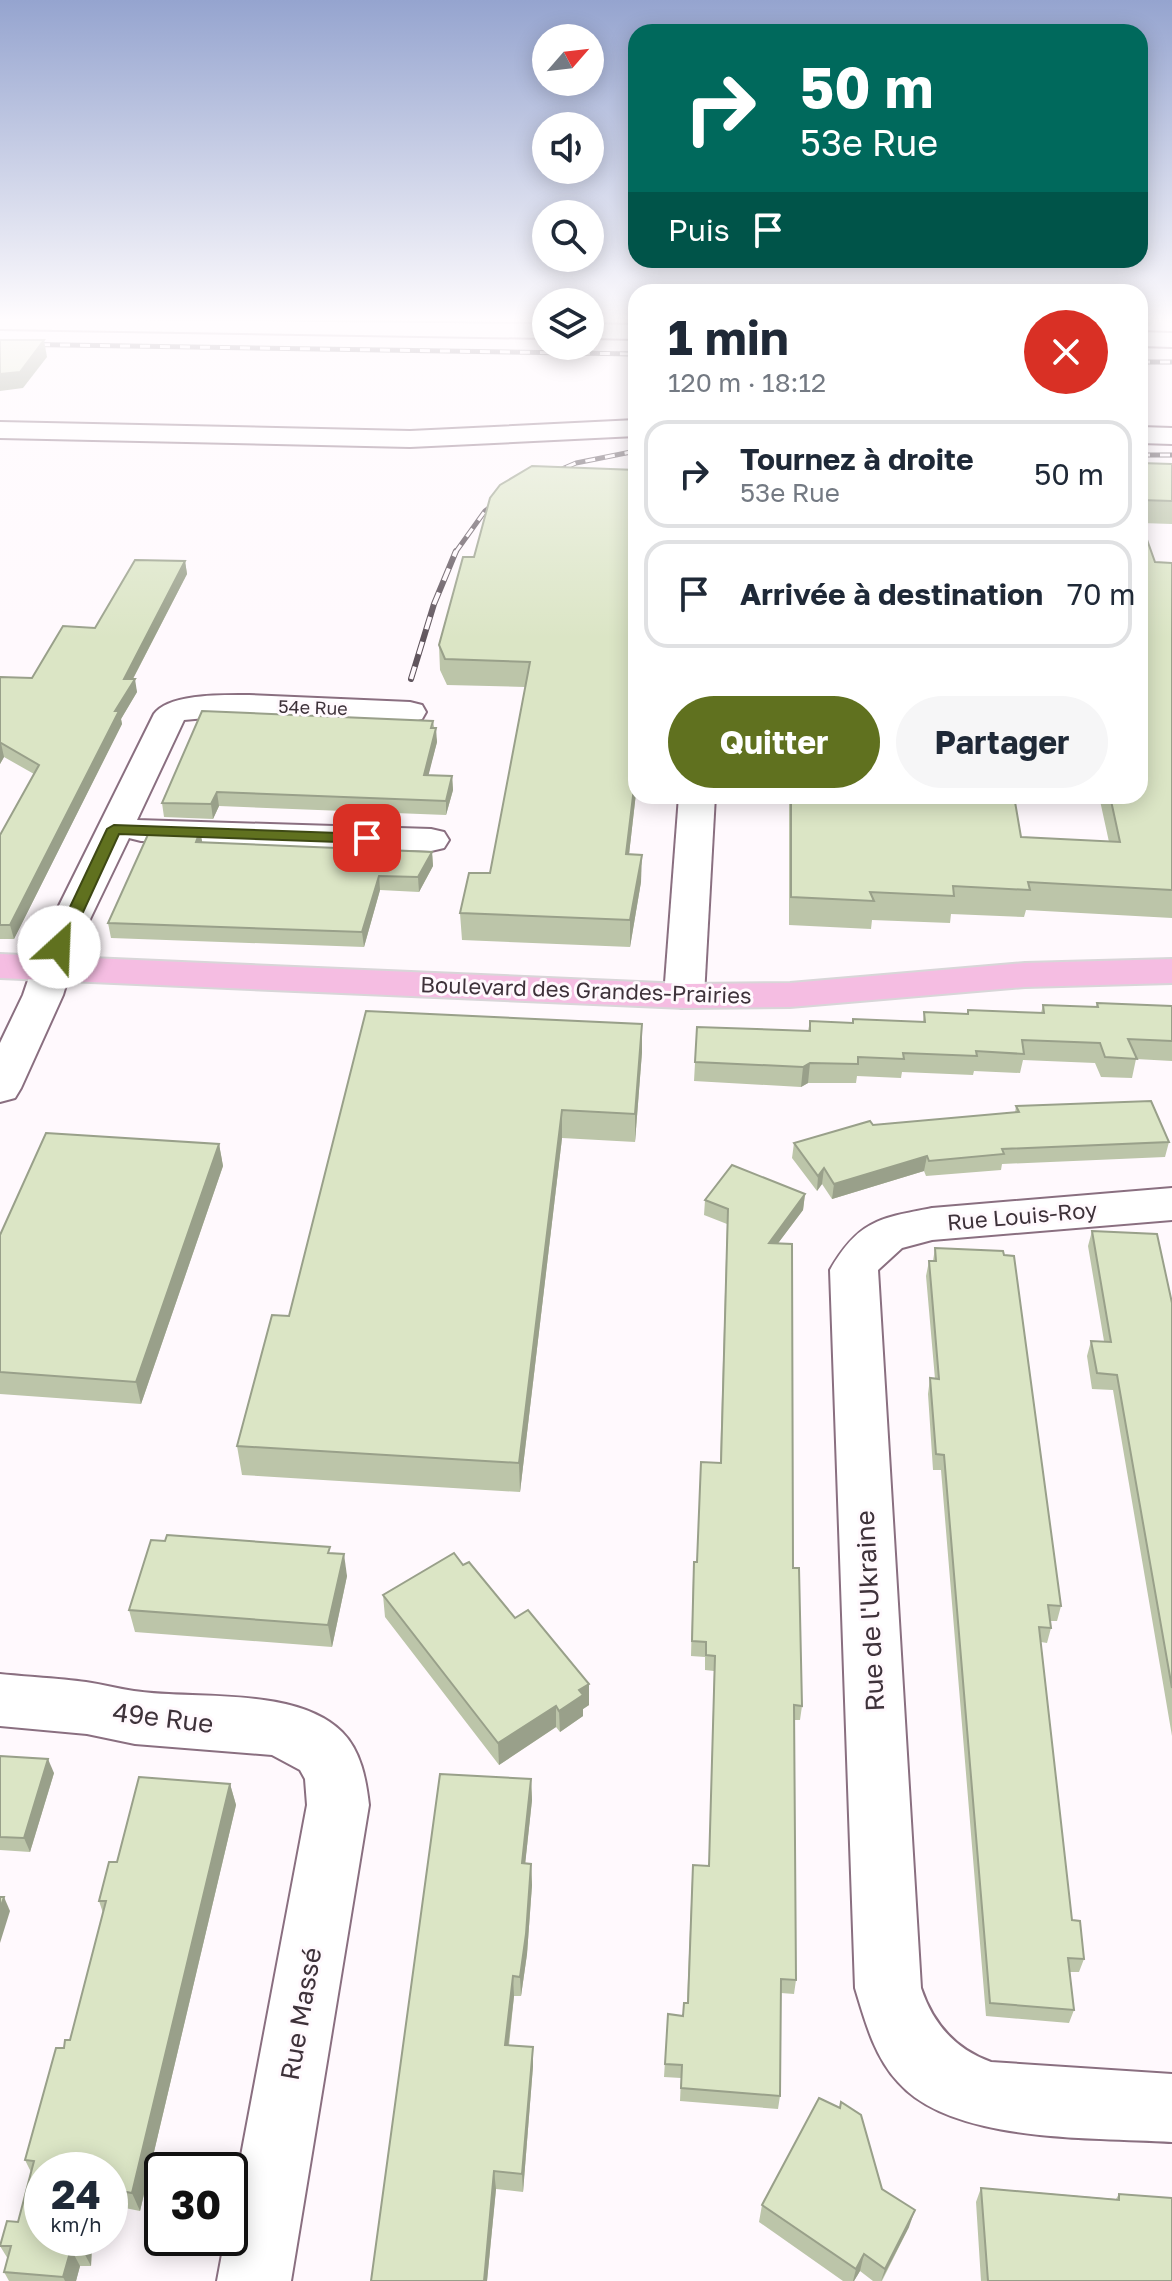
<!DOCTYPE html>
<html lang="fr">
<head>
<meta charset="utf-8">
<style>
  :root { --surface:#fff; --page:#f6f6f7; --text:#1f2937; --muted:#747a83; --line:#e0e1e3; --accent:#60711f }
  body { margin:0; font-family:"Golos Text",sans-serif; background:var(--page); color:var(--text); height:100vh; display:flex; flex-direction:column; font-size:30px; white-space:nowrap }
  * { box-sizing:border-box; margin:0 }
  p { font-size:26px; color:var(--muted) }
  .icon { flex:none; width:44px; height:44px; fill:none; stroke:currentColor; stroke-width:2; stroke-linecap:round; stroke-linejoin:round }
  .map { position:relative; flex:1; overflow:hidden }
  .side { position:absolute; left:628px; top:284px; width:520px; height:520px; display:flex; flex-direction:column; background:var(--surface); border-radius:24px; box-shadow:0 4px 20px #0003 }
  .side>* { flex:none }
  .banner { position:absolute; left:628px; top:24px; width:520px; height:244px; border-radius:24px; box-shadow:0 4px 20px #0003; background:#00695c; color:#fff; overflow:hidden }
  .needle { width:52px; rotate:62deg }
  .tools { position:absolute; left:532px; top:24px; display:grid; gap:16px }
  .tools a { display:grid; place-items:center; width:72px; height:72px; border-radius:50%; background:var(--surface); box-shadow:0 4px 20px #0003; font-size:40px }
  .speed { position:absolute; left:24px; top:2152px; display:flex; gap:16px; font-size:40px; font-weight:700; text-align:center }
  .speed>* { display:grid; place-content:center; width:104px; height:104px; border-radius:50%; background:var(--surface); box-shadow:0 4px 20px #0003; line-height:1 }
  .speed small { font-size:20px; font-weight:400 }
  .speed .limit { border:4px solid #111; border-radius:12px; background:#fff; color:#111 }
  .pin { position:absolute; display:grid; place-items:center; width:68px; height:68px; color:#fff; margin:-34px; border-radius:16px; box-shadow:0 4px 12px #0006 }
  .me { position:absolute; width:88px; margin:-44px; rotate:25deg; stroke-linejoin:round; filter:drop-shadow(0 0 6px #0008) }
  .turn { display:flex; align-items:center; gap:28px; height:168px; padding:0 40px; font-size:36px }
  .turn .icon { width:104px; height:104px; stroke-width:2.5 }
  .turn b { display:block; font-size:56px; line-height:68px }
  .then { display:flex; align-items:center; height:76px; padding:0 40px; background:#0003; gap:16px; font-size:30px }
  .round { display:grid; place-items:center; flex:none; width:84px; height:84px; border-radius:42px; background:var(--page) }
  .headline { display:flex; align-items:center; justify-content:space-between; height:136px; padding:0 40px }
  h1 { font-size:48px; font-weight:700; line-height:60px }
  .cta { display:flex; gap:16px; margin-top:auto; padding:16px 40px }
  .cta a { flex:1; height:92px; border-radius:48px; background:var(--accent); color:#fff; font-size:32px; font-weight:700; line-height:92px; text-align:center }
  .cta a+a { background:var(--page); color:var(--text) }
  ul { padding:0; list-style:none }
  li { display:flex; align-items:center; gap:24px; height:108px; margin:0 16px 12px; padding:0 24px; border:4px solid var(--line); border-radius:24px }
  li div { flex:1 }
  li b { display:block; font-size:30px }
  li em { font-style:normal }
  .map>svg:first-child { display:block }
</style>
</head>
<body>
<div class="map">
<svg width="1172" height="2281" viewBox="0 0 1172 2281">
  <rect width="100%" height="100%" fill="#fff9fd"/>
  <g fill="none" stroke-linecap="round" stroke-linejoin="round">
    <g stroke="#8a6f80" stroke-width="4">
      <g id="minor">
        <path d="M 0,319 L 546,324 L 546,338 L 0,329 Z"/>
        <path d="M 590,324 L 636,325 L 636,339 L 590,338 Z"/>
        <path d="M 1140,332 L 1172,333 L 1172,347 L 1140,346 Z"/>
        <path d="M 636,420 L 636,436 L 410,447 L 0,438 L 0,422 L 410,431 Z"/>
        <path d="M 1140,427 L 1172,428 L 1172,444 L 1140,443 Z"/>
        <path d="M 249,695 L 410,702 L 422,705 L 426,712 L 422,719 L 410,722 L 249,714 L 184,720 L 137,820 L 431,829 L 444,832 L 449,840 L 444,848 L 431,851 L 141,841 L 129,838 L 79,942 L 63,995 L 21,1088 L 15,1098 L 0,1102 L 0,1043 L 23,995 L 41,942 L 154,714 C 169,693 225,695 249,695 Z"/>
        <path d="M 679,796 L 715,796 L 704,996 L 698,1005 L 684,1008 L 670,1005 L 664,996 Z"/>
        <path d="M 1172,1188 L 1172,1220 L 932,1240 L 902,1248 L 878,1270 L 921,1988 C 933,2024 955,2049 991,2062 L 1172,2074 L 1172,2142 C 1095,2137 952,2144 898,2082 C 874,2056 865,2021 855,1988 L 830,1270 C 858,1221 879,1218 932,1208 Z"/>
        <path d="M 0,1674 C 28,1677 57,1678 86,1682 C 102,1684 118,1689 134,1691 C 194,1700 296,1686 342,1732 C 361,1751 366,1779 369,1805 L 291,2281 L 217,2281 L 225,2238 L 230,2238 L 230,2214 L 307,1805 L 305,1779 L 300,1770 L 272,1755 L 135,1744 L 87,1734 L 0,1726 Z"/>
      </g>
    </g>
    <g stroke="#d8d6d8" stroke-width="4">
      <path id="major" d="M 0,954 L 684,984 L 790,983 L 1025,963 L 1172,959 L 1172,983 L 1025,987 L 790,1007 L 684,1008 L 0,978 Z"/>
    </g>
    <use href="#minor" fill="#fff" fill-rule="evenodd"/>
    <use href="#major" fill="#f5bde2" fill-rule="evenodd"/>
    <g stroke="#60555d" stroke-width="5">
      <g id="rail-far1">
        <path d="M 0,344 L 636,354"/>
        <path d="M 1140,362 L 1172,362"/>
        <path d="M 1140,455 L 1172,455"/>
        <path d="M 548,475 L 576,463 L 636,451"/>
        <path d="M 455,553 L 485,511 L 505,496"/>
      </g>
    </g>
    <g stroke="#60555d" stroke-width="6">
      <path id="rail" d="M 411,679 L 434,604 L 456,551"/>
    </g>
    <use href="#rail-far1" stroke="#fff9fd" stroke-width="3" stroke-dasharray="10" stroke-linecap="butt"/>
    <use href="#rail" stroke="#fff9fd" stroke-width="4" stroke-dasharray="13" stroke-linecap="butt"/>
  </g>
  <g fill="#bcc5a9">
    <path d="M 1140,319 L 1172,319 L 1172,323 L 1154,320 L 1150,326 L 1140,326 Z"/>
    <path d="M 1140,463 L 1172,464 L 1172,524 L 1141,523 L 1155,562 L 1172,563 L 1172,918 L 1026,910 L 1024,917 L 951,914 L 950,923 L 872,920 L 871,929 L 789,925 L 789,796 L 1014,796 L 1021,837 L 1109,842 L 1099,796 L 1140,796 Z"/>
    <path d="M 636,470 L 636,793 L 629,854 L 641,882 L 630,947 L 462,940 L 460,913 L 490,873 L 525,687 L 447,685 L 440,670 L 439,645 L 474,557 Z"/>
    <path d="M 185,561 L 187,574 L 133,679 L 137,692 L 121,719 L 122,724 L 14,939 L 0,939 L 0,835 L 34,774 L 4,757 L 0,764 L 0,677 L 32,678 L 95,628 Z"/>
    <path d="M 433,721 L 437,742 L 428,775 L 452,776 L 453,790 L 446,815 L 219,806 L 213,819 L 164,817 L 162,803 Z"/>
    <path d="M 200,831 L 202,842 L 432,852 L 433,866 L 419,892 L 380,890 L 364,947 L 111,938 L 108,923 Z"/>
    <path d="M 1097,1003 L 1172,1006 L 1172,1061 L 1136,1059 L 1132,1078 L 1101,1077 L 1095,1063 L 1023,1060 L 1020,1073 L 974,1071 L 973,1075 L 902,1072 L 901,1078 L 857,1076 L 856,1083 L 808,1083 L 801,1087 L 694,1081 L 697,1027 L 808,1031 L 810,1021 L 853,1023 L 923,1022 L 924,1012 L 967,1014 L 968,1010 L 1041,1013 L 1043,1005 L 1096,1007 Z"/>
    <path d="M 366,1011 L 642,1052 L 635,1142 L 562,1138 L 520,1492 L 242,1475 L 237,1446 L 289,1316 Z"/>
    <path d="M 1016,1106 L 1169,1142 L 1165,1157 L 1002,1164 L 1001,1170 L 926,1176 L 924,1171 L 832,1199 L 822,1184 L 817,1191 L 792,1158 L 794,1143 L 873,1125 L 1015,1113 Z"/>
    <path d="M 219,1144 L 223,1166 L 141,1404 L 0,1394 L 0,1235 Z"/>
    <path d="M 805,1194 L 803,1210 L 778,1243 L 793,1568 L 802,1706 L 800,1720 L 794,1720 L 796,1980 L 794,1994 L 781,1993 L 780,2096 L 778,2109 L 680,2101 L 681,2078 L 664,2077 L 668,2014 L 683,2016 L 687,2003 L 692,1879 L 709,1866 L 714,1671 L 705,1670 L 705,1657 L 691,1656 L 693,1577 L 694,1562 L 697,1562 L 720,1463 L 727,1224 L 704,1215 L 705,1200 Z"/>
    <path d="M 1092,1231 L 1172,1303 L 1172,1736 L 1113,1390 L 1092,1389 L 1087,1356 L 1091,1341 L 1104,1341 L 1088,1246 Z"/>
    <path d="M 935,1248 L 1061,1606 L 1057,1621 L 1050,1621 L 1051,1628 L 1047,1643 L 1041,1642 L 1072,1920 L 1084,1959 L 1079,1972 L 1070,1972 L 1074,2010 L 1069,2023 L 986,2016 L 941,1470 L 933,1470 L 928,1394 L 930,1378 L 935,1379 L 926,1276 L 929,1261 L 933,1261 Z"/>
    <path d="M 331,1553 L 347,1576 L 332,1647 L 135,1632 L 129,1610 Z"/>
    <path d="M 463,1565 L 515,1618 L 589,1684 L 589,1705 L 583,1709 L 583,1716 L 560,1732 L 556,1727 L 499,1765 L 385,1617 L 383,1595 Z"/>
    <path d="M 0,1756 L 54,1773 L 30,1852 L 0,1850 Z"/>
    <path d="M 531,1779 L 532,1800 L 525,1864 L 531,1864 L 532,1885 L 527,1954 L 521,1996 L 514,1996 L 509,2046 L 533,2066 L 523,2192 L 496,2189 L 487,2281 L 371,2281 Z"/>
    <path d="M 230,1784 L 236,1805 L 140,2211 L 110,2205 L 110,2170 L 42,2170 L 92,2245 L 91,2266 L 80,2266 L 76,2281 L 9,2281 L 4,2272 L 8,2259 L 0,2246 L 18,2222 L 31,2172 L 25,2160 L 64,2048 L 70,2040 L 103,1913 L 99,1901 L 117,1862 Z"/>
    <path d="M 981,2188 L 1116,2199 L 1119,2194 L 1172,2281 L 981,2281 L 976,2202 Z"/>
    <path d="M 882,2189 L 909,2227 L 882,2281 L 873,2281 L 860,2271 L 854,2281 L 843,2281 L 759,2222 L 762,2205 Z"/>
  </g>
  <g fill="#99a08a">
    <path d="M 44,340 L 47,357 L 23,388 L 0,391 L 0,374 Z"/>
    <path d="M 185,561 L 187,574 L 126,692 L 124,679 Z"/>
    <path d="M 135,679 L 137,692 L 121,719 L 122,724 L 14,939 L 10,925 L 115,711 Z"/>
    <path d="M 436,728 L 437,742 L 425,789 L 424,775 Z"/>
    <path d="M 1,743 L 4,757 L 0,764 L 0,744 Z"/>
    <path d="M 636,771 L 636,793 L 626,881 L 626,854 Z"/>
    <path d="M 452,776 L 453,790 L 446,815 L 446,801 Z"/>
    <path d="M 217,792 L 219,806 L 213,819 L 211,804 Z"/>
    <path d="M 200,831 L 203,846 L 196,842 Z"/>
    <path d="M 432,852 L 433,866 L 419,892 L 418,877 Z"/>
    <path d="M 642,855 L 641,882 L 630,947 L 630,920 Z"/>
    <path d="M 379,876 L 380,890 L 364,947 L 362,932 Z"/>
    <path d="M 642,1024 L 642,1052 L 635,1142 L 635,1114 Z"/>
    <path d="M 810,1063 L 808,1083 L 801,1087 L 803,1067 Z"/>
    <path d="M 562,1110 L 562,1138 L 520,1492 L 519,1463 Z"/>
    <path d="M 219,1144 L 223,1166 L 141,1404 L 136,1382 Z"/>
    <path d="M 927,1156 L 924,1171 L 832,1199 L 834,1184 Z"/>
    <path d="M 824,1168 L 822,1184 L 817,1191 L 818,1176 Z"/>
    <path d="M 805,1194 L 803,1210 L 767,1258 L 769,1243 Z"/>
    <path d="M 344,1554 L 347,1576 L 332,1647 L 328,1625 Z"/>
    <path d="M 589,1684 L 589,1705 L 583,1709 L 583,1716 L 560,1732 L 559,1711 L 579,1690 Z"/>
    <path d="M 556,1706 L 556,1727 L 499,1765 L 498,1743 Z"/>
    <path d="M 48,1759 L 54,1773 L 30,1852 L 24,1838 Z"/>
    <path d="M 531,1779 L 532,1800 L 523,1884 L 522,1863 Z"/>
    <path d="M 230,1784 L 236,1805 L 140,2211 L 132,2193 Z"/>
    <path d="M 531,1864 L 532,1885 L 527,1954 L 521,1996 L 520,1977 Z"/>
    <path d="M 4,1897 L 10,1911 L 0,1943 L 0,1909 Z"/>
    <path d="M 513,1976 L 514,1996 L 506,2065 L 505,2045 Z"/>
    <path d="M 533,2047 L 533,2066 L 523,2192 L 522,2174 Z"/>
    <path d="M 494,2171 L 496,2189 L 487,2281 L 484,2281 Z"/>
    <path d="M 915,2210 L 909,2227 L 881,2281 L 885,2269 Z"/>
    <path d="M 82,2238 L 88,2238 L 92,2245 L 91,2266 L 82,2249 Z"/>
    <path d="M 71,2249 L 80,2266 L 76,2281 L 65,2281 L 63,2277 Z"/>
    <path d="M 864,2254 L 860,2271 L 854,2281 L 853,2281 L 856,2269 Z"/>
  </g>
  <g fill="#dbe5c5" stroke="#99a08a" stroke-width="2">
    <path d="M 0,340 L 44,340 L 20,372 L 0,374 Z"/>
    <path d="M 1140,463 L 1172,464 L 1172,501 L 1140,500 Z"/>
    <path d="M 532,466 L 636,470 L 636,771 L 626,854 L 642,855 L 630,920 L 460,913 L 469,873 L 490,873 L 530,662 L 445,659 L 439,645 L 463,557 L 474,557 L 490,498 L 500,485 Z"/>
    <path d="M 1140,520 L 1155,562 L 1172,563 L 1172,890 L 1028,882 L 1030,890 L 953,886 L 954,896 L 870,892 L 874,901 L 791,897 L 791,796 L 1014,796 L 1021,837 L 1120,842 L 1110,796 L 1140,796 Z"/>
    <path d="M 135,560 L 185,561 L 124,679 L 135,679 L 115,711 L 119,711 L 10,925 L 0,925 L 0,835 L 39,765 L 1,743 L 0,744 L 0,677 L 32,678 L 63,626 L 95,628 Z"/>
    <path d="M 202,711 L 433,721 L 431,728 L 436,728 L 424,775 L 452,776 L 446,801 L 217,792 L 211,804 L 162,803 Z"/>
    <path d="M 150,830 L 200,831 L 196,842 L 432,852 L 418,877 L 379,876 L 362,932 L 108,923 Z"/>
    <path d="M 1097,1003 L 1172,1006 L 1172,1041 L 1128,1039 L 1137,1059 L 1105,1057 L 1100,1043 L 1022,1040 L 1024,1054 L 976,1051 L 977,1056 L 903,1053 L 904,1059 L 858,1057 L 858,1064 L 810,1063 L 803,1067 L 695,1062 L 697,1027 L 810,1031 L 810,1021 L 853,1023 L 853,1019 L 925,1022 L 924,1012 L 968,1014 L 968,1010 L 1044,1013 L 1043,1005 L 1098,1007 Z"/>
    <path d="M 366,1011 L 642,1024 L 635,1114 L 562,1110 L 519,1463 L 237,1446 L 272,1315 L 289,1316 Z"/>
    <path d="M 1151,1101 L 1169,1142 L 1002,1149 L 1004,1154 L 929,1161 L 927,1156 L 834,1184 L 824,1168 L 818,1176 L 794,1143 L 870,1121 L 873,1125 L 1019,1112 L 1016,1106 Z"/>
    <path d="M 46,1133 L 219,1144 L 136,1382 L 0,1372 L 0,1235 Z"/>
    <path d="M 732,1165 L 805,1194 L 769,1243 L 792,1244 L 793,1568 L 799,1568 L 802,1706 L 794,1705 L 796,1980 L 781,1979 L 780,2096 L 681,2088 L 682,2065 L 665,2064 L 668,2014 L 683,2016 L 684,2003 L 688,2003 L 693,1865 L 709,1866 L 715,1656 L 706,1655 L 706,1642 L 692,1641 L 694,1562 L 697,1562 L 701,1462 L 721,1463 L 728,1209 L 705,1200 Z"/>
    <path d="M 1092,1231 L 1157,1234 L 1172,1303 L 1172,1688 L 1117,1375 L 1097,1373 L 1091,1341 L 1111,1342 Z"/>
    <path d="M 935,1248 L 1003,1251 L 1004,1255 L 1014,1256 L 1061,1606 L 1048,1605 L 1051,1628 L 1039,1627 L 1072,1920 L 1080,1921 L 1084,1959 L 1068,1958 L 1074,2010 L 990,2003 L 944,1455 L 936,1454 L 930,1378 L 939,1379 L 929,1261 L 936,1261 Z"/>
    <path d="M 167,1535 L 330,1547 L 328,1553 L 344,1554 L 328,1625 L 129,1610 L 151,1540 L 165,1541 Z"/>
    <path d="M 454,1553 L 463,1565 L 469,1562 L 515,1618 L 528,1610 L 589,1684 L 579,1690 L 583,1695 L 559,1711 L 556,1706 L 498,1743 L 383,1595 Z"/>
    <path d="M 0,1756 L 48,1759 L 24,1838 L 0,1837 Z"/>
    <path d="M 440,1774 L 531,1779 L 522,1863 L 531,1864 L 526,1934 L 520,1977 L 513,1976 L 505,2045 L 533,2047 L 522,2174 L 494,2171 L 484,2281 L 371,2281 Z"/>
    <path d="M 139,1777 L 230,1784 L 132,2193 L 110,2189 L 110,2170 L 42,2170 L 42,2238 L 83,2238 L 82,2249 L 71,2249 L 63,2277 L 4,2272 L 11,2246 L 0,2246 L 7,2221 L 18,2222 L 34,2161 L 25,2160 L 56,2048 L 64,2048 L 65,2040 L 70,2040 L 106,1901 L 99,1901 L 109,1862 L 117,1862 Z"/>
    <path d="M 0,1897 L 4,1897 L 0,1909 Z"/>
    <path d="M 819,2098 L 840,2108 L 841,2102 L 861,2115 L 882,2189 L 915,2210 L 885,2269 L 864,2254 L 856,2269 L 762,2205 Z"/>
    <path d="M 981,2188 L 1119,2200 L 1119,2194 L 1172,2198 L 1172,2281 L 988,2281 Z"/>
  </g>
  <linearGradient id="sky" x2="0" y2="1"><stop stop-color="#95a4cf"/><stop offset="0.5" stop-color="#fffcfe"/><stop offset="1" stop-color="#fffcfe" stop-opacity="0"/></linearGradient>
  <rect width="1172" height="639" fill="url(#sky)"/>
  <path fill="#60711f" stroke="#3e4914" stroke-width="2" d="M 114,825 L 367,834 L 375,838 L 367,843 L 119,834 L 67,947 L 64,950 L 53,950 L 51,947 L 107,829 Z"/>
  <g text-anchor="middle" stroke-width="6" stroke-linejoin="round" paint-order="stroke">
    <g font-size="18" fill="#3e323a" stroke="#fff9fd">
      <text transform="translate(313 708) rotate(2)" y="6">54e Rue</text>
    </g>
    <g font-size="22" fill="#3e323a" stroke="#fff9fd">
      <text transform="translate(586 990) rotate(2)" y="8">Boulevard des Grandes-Prairies</text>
      <text transform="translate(1022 1216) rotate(-5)" y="8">Rue Louis-Roy</text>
    </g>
    <g font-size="26" fill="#3e323a" stroke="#fff9fd">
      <text transform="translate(870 1611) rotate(-93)" y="9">Rue de l'Ukraine</text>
      <text transform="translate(163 1718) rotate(7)" y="9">49e Rue</text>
      <text transform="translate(301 2014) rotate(-80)" y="9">Rue Massé</text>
    </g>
  </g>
</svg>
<div class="tools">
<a><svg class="needle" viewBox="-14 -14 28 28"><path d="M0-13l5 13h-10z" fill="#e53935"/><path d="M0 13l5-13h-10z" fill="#747a83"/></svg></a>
<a><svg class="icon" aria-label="sound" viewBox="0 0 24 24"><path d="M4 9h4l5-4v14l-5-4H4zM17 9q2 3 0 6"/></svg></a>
<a><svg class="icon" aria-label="search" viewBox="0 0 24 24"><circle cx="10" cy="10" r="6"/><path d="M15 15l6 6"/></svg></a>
<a><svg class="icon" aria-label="layers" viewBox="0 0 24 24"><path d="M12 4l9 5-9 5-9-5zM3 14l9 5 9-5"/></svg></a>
</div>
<div class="speed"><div>24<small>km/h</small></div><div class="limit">30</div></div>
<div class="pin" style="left:367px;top:838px;background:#d93025"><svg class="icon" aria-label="arrive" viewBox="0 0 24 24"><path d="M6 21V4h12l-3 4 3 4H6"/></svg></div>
<svg class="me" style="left:59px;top:947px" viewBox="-20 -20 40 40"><circle r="19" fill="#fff"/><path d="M0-13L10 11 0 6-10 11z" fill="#60711f"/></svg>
<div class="banner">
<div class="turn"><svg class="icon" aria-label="right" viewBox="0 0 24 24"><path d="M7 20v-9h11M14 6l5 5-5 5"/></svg><div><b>50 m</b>53e Rue</div></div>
<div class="then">Puis<svg class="icon" aria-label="arrive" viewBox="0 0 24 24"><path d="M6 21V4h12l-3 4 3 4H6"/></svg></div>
</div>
<section class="side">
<div class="headline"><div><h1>1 min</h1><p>120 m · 18:12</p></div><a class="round" style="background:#d93025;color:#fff"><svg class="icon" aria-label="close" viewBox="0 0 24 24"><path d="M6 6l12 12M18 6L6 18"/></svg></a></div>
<ul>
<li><svg class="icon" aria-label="right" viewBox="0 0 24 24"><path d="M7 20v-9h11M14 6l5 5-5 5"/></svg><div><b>Tournez à droite</b><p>53e Rue</p></div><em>50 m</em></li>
<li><svg class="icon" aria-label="arrive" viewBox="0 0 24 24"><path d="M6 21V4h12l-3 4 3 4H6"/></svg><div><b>Arrivée à destination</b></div><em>70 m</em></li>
</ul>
<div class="cta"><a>Quitter</a><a>Partager</a></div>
</section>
</div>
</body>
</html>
